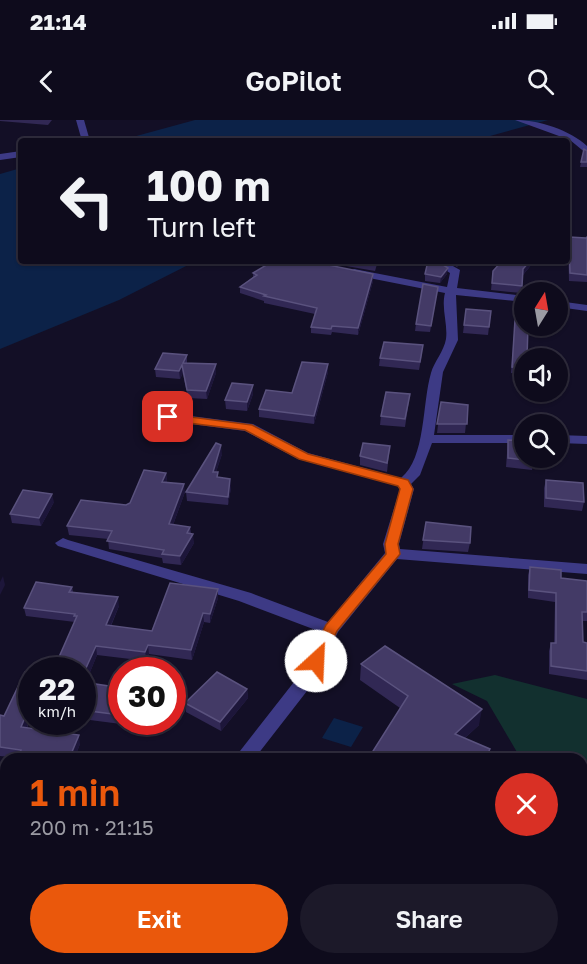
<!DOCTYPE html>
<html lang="en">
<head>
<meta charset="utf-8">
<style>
  :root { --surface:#0e0b1c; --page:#1c1929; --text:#f1f3f6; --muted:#9b9ba3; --line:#2e2b3b; --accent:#ea580c }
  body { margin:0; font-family:"Golos Text",sans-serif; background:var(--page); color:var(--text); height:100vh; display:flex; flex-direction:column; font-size:22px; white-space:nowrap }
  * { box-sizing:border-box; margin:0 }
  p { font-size:20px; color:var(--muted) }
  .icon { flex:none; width:33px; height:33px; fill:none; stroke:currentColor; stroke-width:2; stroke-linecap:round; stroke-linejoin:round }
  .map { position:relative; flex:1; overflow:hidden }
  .details { position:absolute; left:0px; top:633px; width:588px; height:212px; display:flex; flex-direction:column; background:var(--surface); border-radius:18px 18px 0 0; box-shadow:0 2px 4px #0004,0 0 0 2px var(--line) }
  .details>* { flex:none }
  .guide { position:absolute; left:18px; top:18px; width:552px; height:126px; border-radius:6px; box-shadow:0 2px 4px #0004,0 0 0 2px var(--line); background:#0e0b1c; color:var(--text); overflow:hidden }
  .needle { width:39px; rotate:11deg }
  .tools { position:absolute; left:514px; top:162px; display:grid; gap:12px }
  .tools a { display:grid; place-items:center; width:54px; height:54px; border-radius:50%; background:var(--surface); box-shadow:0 2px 4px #0004,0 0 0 2px var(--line); font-size:30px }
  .speed { position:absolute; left:18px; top:537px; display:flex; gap:12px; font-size:30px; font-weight:700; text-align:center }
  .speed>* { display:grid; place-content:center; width:78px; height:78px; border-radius:50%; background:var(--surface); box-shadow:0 2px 4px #0004,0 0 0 2px var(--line); line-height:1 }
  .speed small { font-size:15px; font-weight:400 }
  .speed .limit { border:9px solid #d22; background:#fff; color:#111 }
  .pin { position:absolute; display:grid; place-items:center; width:51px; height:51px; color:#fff; margin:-26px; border-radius:12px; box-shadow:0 3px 9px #0006 }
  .me { position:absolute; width:66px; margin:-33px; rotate:25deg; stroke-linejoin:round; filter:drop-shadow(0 0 4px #0008) }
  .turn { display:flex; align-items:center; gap:21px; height:126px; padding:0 30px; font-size:27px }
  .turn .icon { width:78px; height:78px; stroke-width:2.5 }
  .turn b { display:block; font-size:42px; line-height:51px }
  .round { display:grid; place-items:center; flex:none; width:63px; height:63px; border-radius:32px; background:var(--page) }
  .head { display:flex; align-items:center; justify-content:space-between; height:102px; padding:0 30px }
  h1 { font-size:36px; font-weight:600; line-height:45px; color:var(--accent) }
  .cta { display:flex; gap:12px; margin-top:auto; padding:12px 30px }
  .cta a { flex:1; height:69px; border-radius:36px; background:var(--accent); color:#fff; font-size:24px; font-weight:600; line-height:69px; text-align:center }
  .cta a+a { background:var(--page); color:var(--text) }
  .status { display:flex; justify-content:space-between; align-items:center; height:42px; padding:0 30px; background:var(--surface); direction:ltr }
  .status svg { height:16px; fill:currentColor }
  header { display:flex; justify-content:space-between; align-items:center; height:78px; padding:0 30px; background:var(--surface); font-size:27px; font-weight:600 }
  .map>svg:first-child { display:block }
</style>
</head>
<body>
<div class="status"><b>21:14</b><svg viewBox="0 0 49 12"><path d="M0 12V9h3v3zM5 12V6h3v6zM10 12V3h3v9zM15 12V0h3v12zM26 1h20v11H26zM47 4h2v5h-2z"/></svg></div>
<header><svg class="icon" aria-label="back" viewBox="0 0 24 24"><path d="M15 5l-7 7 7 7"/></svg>GoPilot<svg class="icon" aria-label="search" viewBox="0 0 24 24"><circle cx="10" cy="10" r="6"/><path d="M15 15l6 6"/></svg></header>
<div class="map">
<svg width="587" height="844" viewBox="0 0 587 844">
  <rect width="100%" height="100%" fill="#130f26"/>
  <path fill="#12302f" d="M 495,555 L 587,579 L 587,690 L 582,689 L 582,639 L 521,639 L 487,581 L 452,564 Z"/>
  <g fill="#0c2248">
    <path d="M 195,0 L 548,0 L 472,21 L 118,21 Z"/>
    <path d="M 21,48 L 21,141 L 196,141 L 119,180 L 0,229 L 0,54 Z"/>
    <path d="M 334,598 L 363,607 L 351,627 L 322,618 Z"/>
  </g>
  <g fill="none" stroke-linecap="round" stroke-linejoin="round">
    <g fill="#3d3a85" fill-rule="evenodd">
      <path d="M 76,0 L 84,0 L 90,21 L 82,21 Z"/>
      <path d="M 515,0 C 539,0 570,10 587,26 L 587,34 L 570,20 Z"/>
      <path d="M 21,31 L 21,37 L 0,40 L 0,34 Z"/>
      <path d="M 431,141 L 444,141 L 460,150 L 457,168 L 525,176 L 525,182 L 456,175 L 458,220 L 443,252 L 434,315 L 525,315 L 525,323 L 432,323 L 420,355 L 411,364 L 414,369 L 399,424 L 400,429 L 587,444 L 587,454 L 397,439 L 338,512 L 314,562 L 258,634 L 260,639 L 238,639 L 237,636 L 240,631 L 301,553 L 321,512 L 239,481 L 58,426 L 55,423 L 63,418 L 68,420 L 251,473 L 328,502 L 385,433 L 383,424 L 400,369 L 398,366 L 298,339 L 245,311 L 168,301 L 161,297 L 168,293 L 253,304 L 308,333 L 401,358 C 426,338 422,283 431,253 C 434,242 444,231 446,219 C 448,204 441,188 445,173 L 354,155 L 349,152 L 354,149 L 447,167 L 450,153 Z"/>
      <path d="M 558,181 L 587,185 L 587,191 L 558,187 Z"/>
      <path d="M 558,315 L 587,316 L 587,324 L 558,323 Z"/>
      <path d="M 409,838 L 431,838 L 432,844 L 410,844 Z"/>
    </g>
  </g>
  <g fill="#312854">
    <path d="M 0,0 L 52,0 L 48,5 L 0,1 Z"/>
    <path d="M 584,29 L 587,31 L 587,47 L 580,47 Z"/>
    <path d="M 569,117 L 586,118 L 587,117 L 587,162 L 569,161 L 568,124 Z"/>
    <path d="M 317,141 L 378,141 L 375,151 Z"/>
    <path d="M 448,141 L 463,141 L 457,147 Z"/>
    <path d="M 502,141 L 542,141 L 537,145 L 532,144 L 523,155 L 521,173 L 491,170 L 493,151 Z"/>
    <path d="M 253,153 L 373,161 L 358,215 L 332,212 L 331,215 L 311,213 L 311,207 L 315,194 L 264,183 L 264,181 L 240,173 L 240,167 L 253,157 Z"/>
    <path d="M 425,154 L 447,154 L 440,163 L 425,161 Z"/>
    <path d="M 438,167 L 430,212 L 415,211 L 416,204 Z"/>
    <path d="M 466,189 L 491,191 L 488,215 L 463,213 Z"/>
    <path d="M 515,200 L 525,238 L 525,255 L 511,253 Z"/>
    <path d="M 422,234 L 419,250 L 379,246 L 380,238 Z"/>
    <path d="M 187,235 L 187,243 L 216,244 L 216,253 L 207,279 L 188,278 L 183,253 L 180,259 L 156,257 L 155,249 Z"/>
    <path d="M 328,252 L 314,304 L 259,297 L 259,289 L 292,273 Z"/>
    <path d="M 253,265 L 253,274 L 247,291 L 226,289 L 225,280 Z"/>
    <path d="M 410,274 L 405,307 L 380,305 L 381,296 Z"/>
    <path d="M 441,282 L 468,285 L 465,313 L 437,313 Z"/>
    <path d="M 508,320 L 533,341 L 532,350 L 506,347 Z"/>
    <path d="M 390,326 L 387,352 L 360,345 L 360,336 Z"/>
    <path d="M 222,334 L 216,352 L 218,357 L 231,368 L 228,385 L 187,381 L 186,372 Z"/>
    <path d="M 166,353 L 167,362 L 185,372 L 173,405 L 190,407 L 191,414 L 194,423 L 181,445 L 163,443 L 162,438 L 109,429 L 108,419 L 69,415 L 67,406 L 130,383 Z"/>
    <path d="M 546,360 L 584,382 L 582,391 L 544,387 L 544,368 Z"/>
    <path d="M 54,382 L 41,406 L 12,403 L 10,394 Z"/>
    <path d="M 426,402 L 470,423 L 468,432 L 422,429 Z"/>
    <path d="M 530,447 L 561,458 L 587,461 L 587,501 L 582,501 L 583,522 L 587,523 L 587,560 L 549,554 L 549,531 L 551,523 L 554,523 L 555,482 L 528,478 L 528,455 Z"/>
    <path d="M 72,467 L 73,472 L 119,486 L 111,506 L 152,511 L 218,469 L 218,478 L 210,503 L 204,502 L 192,540 L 149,534 L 147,541 L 97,535 L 88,557 L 82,556 L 82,550 L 57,550 L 56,544 L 75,502 L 26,496 L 24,488 Z"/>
    <path d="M 361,544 L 479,605 L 465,618 L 490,629 L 488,639 L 368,639 L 400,588 L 360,560 Z"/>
    <path d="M 32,553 L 32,595 L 27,608 L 80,624 L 74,639 L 17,639 L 18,638 L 0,636 L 0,595 L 4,596 Z"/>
    <path d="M 122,568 L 121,604 L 82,599 L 82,578 Z"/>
    <path d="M 247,569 L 248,578 L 221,611 L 186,592 L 185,583 Z"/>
    <path d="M 6,684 L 6,729 L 0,728 L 0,699 Z"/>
    <path d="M 456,838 L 499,838 L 498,844 L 455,844 Z"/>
  </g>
  <g fill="#1d163a">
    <path d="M 458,141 L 463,141 L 457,147 Z"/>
    <path d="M 530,141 L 533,141 L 532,144 L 522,156 L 523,149 Z"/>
    <path d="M 448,148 L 447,154 L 440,163 L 441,157 Z"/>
    <path d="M 373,154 L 373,161 L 358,215 L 358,208 Z"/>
    <path d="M 216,244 L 216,253 L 207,279 L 206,271 Z"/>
    <path d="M 328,244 L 328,252 L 314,304 L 314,296 Z"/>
    <path d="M 182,245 L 183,253 L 180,259 L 179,251 Z"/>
    <path d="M 253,265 L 253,274 L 247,291 L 247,282 Z"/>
    <path d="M 221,325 L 222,334 L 213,361 L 213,352 Z"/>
    <path d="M 166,353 L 167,361 L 163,370 L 162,362 Z"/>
    <path d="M 230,359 L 231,368 L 228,385 L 228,377 Z"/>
    <path d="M 184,364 L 185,372 L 170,413 L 169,404 Z"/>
    <path d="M 52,374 L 54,382 L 41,406 L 39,398 Z"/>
    <path d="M 193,414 L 194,423 L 181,445 L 180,436 Z"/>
    <path d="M 3,456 L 5,465 L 0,475 L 0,462 Z"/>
    <path d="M 218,469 L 218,478 L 210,503 L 210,494 Z"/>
    <path d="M 118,477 L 119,486 L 107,514 L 106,505 Z"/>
    <path d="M 203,493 L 204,502 L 192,540 L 191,530 Z"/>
    <path d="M 148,525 L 149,534 L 147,541 L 145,532 Z"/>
    <path d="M 96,526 L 97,535 L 88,557 L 86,548 Z"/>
    <path d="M 247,569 L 248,578 L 221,611 L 220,602 Z"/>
    <path d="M 32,581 L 32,595 L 23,616 L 21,607 Z"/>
    <path d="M 482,589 L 479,605 L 452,630 L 455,614 Z"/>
    <path d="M 79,615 L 80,624 L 74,639 L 69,639 Z"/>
    <path d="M 490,629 L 488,639 L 485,639 Z"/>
  </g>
  <g fill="#433a66" stroke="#5a527e" stroke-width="1.5">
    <path d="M 584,29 L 587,31 L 587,42 L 581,42 Z"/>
    <path d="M 569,117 L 586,118 L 587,117 L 587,155 L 570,153 Z"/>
    <path d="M 273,141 L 309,141 L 373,154 L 358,208 L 332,206 L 331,209 L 311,207 L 317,188 L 264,176 L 266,175 L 240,167 L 257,155 L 253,153 Z"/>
    <path d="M 354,141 L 377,141 L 376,145 Z"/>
    <path d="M 428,141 L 437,141 L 448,148 L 441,157 L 425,154 Z"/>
    <path d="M 502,141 L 530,141 L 523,149 L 522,166 L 492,163 L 493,151 Z"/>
    <path d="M 423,164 L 438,167 L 431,206 L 416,204 Z"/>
    <path d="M 466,189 L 491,191 L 489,207 L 464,205 Z"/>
    <path d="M 515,200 L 525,200 L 525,206 L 528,206 L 527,238 L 525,238 L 525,248 L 512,247 Z"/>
    <path d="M 384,222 L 423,225 L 420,242 L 380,238 Z"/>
    <path d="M 163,233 L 187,235 L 183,243 L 216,244 L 206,271 L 187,270 L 182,245 L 179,251 L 155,249 Z"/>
    <path d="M 302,242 L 328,244 L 314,296 L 259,289 L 266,270 L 292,273 Z"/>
    <path d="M 232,263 L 253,265 L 247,282 L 225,280 Z"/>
    <path d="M 386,272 L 410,274 L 405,299 L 381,296 Z"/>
    <path d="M 441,282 L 468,285 L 467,304 L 437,304 Z"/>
    <path d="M 508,320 L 525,321 L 525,338 L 533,338 L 533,341 L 508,338 Z"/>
    <path d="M 216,323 L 221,325 L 213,352 L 218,352 L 217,357 L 230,359 L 228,377 L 186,372 Z"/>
    <path d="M 363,323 L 390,326 L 387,343 L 360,336 Z"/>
    <path d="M 144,350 L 166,353 L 162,362 L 184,364 L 169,404 L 190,407 L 187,413 L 193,414 L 180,436 L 162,434 L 164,430 L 107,421 L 112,411 L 67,406 L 81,380 L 126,385 L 130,383 Z"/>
    <path d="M 546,360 L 583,363 L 584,382 L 546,378 Z"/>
    <path d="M 23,370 L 52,374 L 39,398 L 10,394 Z"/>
    <path d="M 426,402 L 471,407 L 470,423 L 423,420 Z"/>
    <path d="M 530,447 L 561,450 L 561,458 L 587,461 L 587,492 L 582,492 L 583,522 L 587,523 L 587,551 L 551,546 L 551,523 L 556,523 L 556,473 L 529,470 Z"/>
    <path d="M 36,462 L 72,467 L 69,472 L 118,477 L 106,505 L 152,511 L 170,463 L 218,469 L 210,494 L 203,493 L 191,530 L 148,525 L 145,532 L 96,526 L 86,548 L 56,544 L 77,496 L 74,496 L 75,494 L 24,488 Z"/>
    <path d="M 385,526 L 482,589 L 455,614 L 490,629 L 485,639 L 368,639 L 408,576 L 361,544 Z"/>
    <path d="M 25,552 L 32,553 L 32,581 L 21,607 L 79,615 L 69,639 L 17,639 L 21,630 L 0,627 L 0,595 L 4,596 Z"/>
    <path d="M 217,552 L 247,569 L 220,602 L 185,583 Z"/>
    <path d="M 89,563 L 122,568 L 122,591 L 120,595 L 82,590 L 82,578 Z"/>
    <path d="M 6,684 L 6,720 L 0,719 L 0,699 Z"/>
    <path d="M 316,838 L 376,838 L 375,844 L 315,844 Z"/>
    <path d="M 499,838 L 498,844 L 466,844 L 466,838 Z"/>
  </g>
  <path fill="#ea580c" stroke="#983908" stroke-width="1.5" d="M 168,294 L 252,305 L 308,334 L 408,360 L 413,369 L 398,424 L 400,434 L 337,511 L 321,545 L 311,545 L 308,541 L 326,505 L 386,434 L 385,424 L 400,369 L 398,366 L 299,339 L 245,310 L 164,300 L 164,295 Z"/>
</svg>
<div class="tools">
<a><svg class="needle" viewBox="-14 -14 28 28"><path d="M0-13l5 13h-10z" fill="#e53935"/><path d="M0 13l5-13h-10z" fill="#9b9ba3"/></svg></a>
<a><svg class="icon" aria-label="sound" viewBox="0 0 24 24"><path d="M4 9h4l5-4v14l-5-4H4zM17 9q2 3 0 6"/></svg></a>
<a><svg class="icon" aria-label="search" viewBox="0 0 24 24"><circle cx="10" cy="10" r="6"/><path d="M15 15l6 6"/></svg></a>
</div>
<div class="speed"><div>22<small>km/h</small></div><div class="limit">30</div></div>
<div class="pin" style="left:168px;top:297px;background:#d93025"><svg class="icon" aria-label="arrive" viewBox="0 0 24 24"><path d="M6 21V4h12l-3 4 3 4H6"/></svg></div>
<svg class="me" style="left:316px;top:541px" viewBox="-20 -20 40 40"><circle r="19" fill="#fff"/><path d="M0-13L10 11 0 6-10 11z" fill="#ea580c"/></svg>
<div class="guide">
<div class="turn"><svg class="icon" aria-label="left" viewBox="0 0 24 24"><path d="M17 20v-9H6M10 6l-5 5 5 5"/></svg><div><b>100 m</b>Turn left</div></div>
</div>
<section class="details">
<div class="head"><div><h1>1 min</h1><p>200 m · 21:15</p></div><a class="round" style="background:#d93025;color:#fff"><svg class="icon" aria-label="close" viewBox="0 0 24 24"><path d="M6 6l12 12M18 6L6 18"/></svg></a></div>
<div class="cta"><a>Exit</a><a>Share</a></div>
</section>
</div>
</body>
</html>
